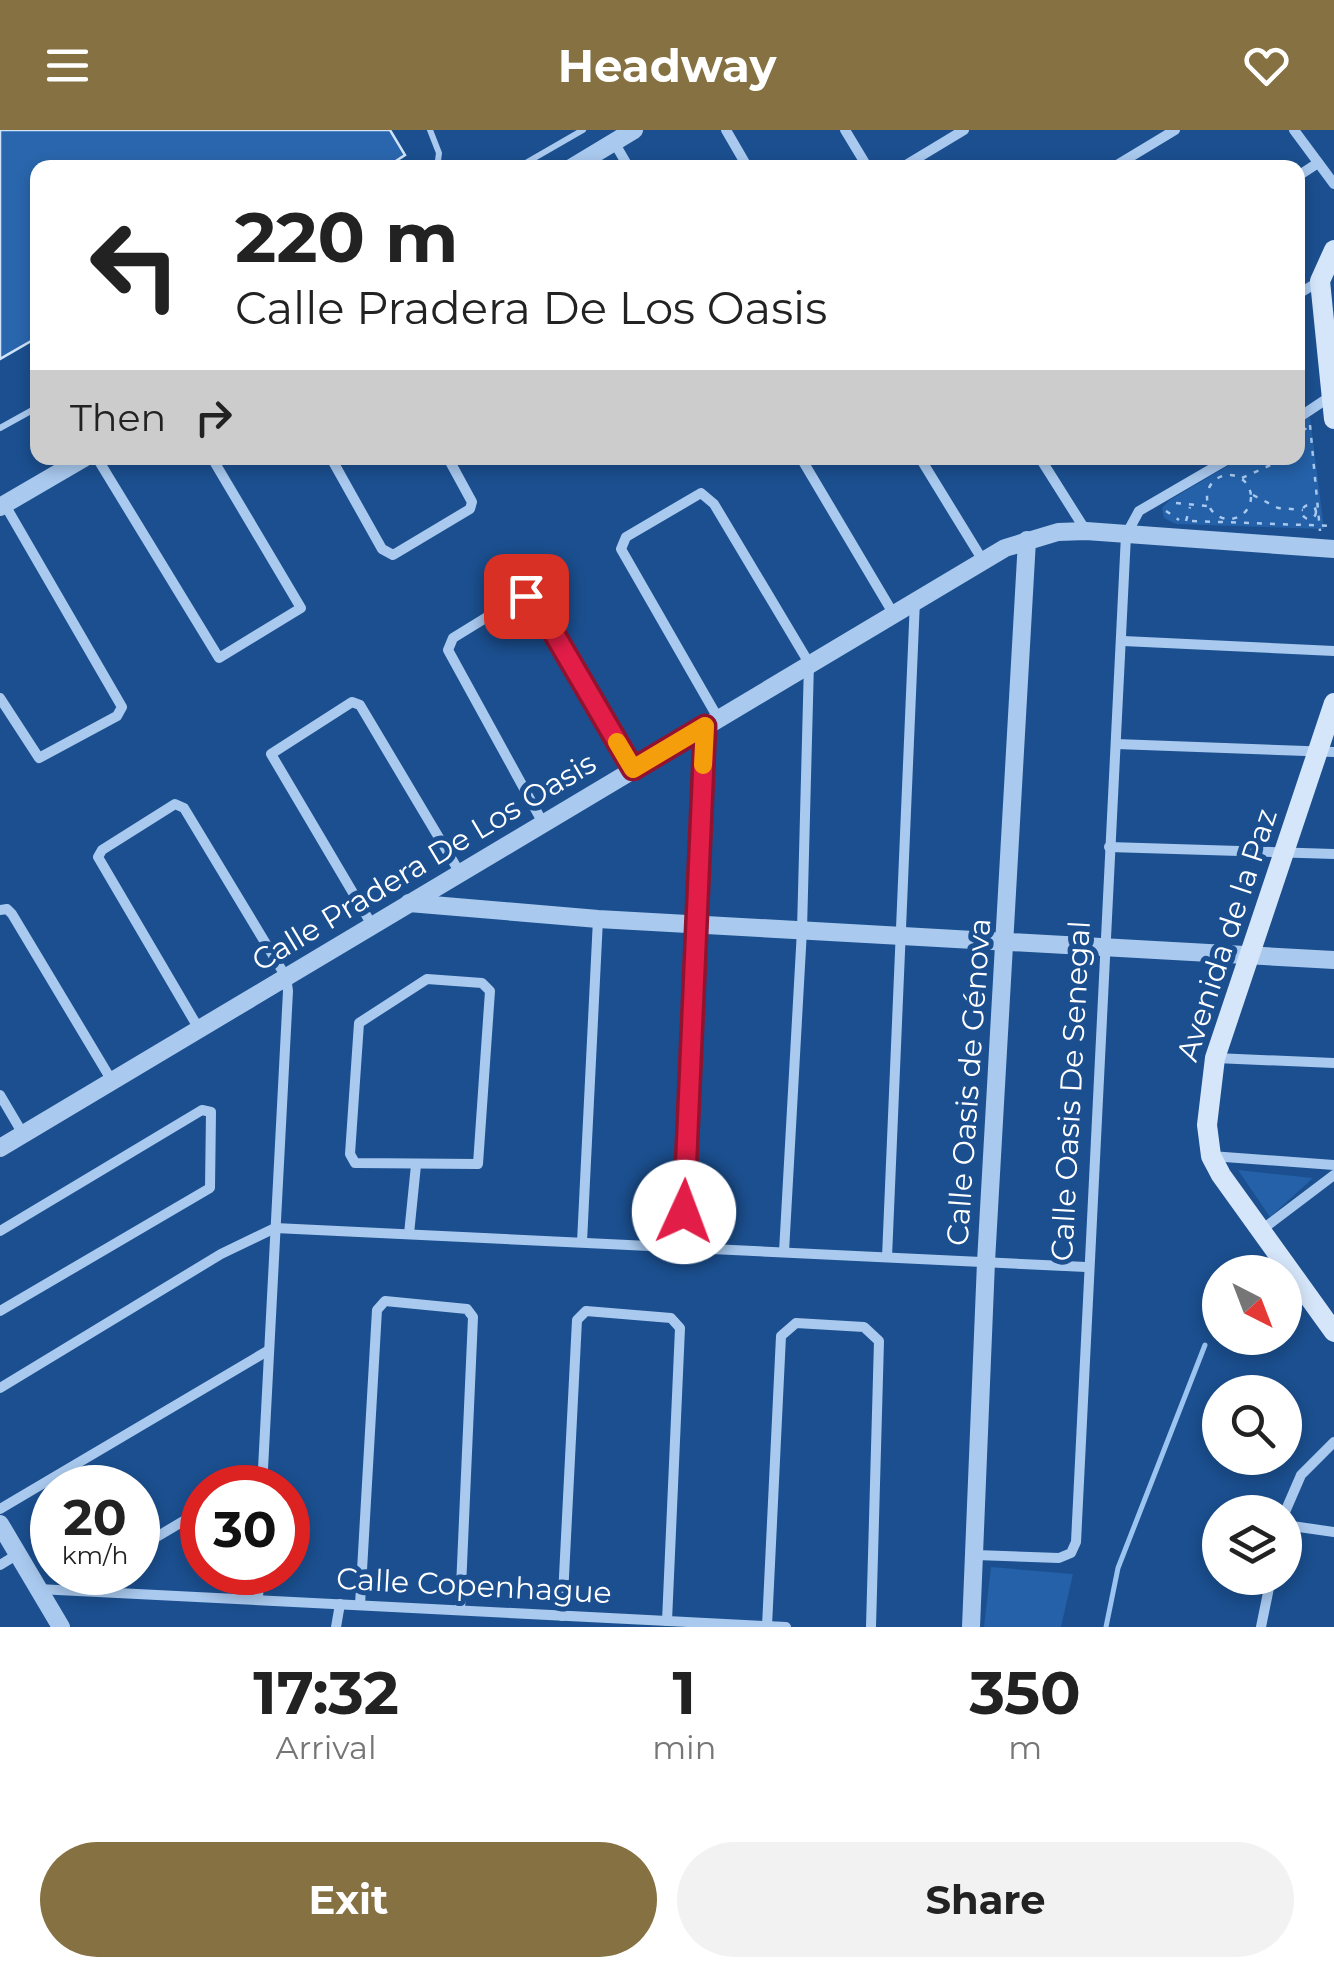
<!DOCTYPE html>
<html lang="en">
<head>
<meta charset="utf-8">
<style>
  :root { --surface:#fff; --page:#f2f2f2; --text:#222; --muted:#767676; --accent:#857141 }
  body { margin:0; font-family:Montserrat,sans-serif; background:var(--page); color:var(--text); height:100vh; display:flex; flex-direction:column; font-size:38px; white-space:nowrap }
  * { box-sizing:border-box; margin:0 }
  p { font-size:32px; color:var(--muted) }
  .icon { flex:none; width:55px; height:55px; fill:none; stroke:currentColor; stroke-width:2; stroke-linecap:round; stroke-linejoin:round }
  .map { position:relative; height:1497px; overflow:hidden }
  .sheet { display:flex; flex-direction:column; background:var(--surface); flex:1 }
  .sheet>* { flex:none }
  .top-card { position:absolute; left:30px; top:30px; width:1275px; height:305px; border-radius:20px; box-shadow:0 5px 15px #0003; background:#fff; color:var(--text); overflow:hidden }
  .needle { width:65px; rotate:138deg }
  .tools { position:absolute; left:1202px; top:1125px; display:grid; gap:20px }
  .tools a { display:grid; place-items:center; width:100px; height:100px; border-radius:50%; background:var(--surface); box-shadow:0 5px 15px #0003; font-size:50px }
  .speed { position:absolute; left:30px; top:1335px; display:flex; gap:20px; font-size:50px; font-weight:700; text-align:center }
  .speed>* { display:grid; place-content:center; width:130px; height:130px; border-radius:50%; background:var(--surface); box-shadow:0 5px 15px #0003; line-height:1 }
  .speed small { font-size:25px; font-weight:400 }
  .speed .limit { border:15px solid #d22; background:#fff; color:#111 }
  .pin { position:absolute; display:grid; place-items:center; width:85px; height:85px; color:#fff; margin:-42px; border-radius:20px; box-shadow:0 5px 15px #0006 }
  .me { position:absolute; width:110px; margin:-55px; rotate:2deg; stroke-linejoin:round; filter:drop-shadow(0 0 8px #0008) }
  .turn { display:flex; align-items:center; gap:35px; height:210px; padding:0 40px; font-size:45px }
  .turn .icon { width:130px; height:130px; stroke-width:2.5 }
  .turn b { display:block; font-size:70px; line-height:85px }
  .then { display:flex; align-items:center; height:95px; padding:0 40px; background:#0003; gap:20px; font-size:38px }
  .eta { display:flex; justify-content:space-evenly; align-items:center; height:170px; text-align:center }
  .eta b { font-size:60px; font-weight:700; line-height:70px }
  .cta { display:flex; gap:20px; margin-top:auto; padding:20px 40px }
  .cta a { flex:1; height:115px; border-radius:60px; background:var(--accent); color:#fff; font-size:40px; font-weight:700; line-height:115px; text-align:center }
  .cta a+a { background:var(--page); color:var(--text) }
  header { display:flex; justify-content:space-between; align-items:center; height:130px; padding:0 40px; background:var(--accent); color:#fff; font-size:45px; font-weight:700 }
  .map>svg:first-child { display:block }
</style>
</head>
<body>
<header><svg class="icon" aria-label="menu" viewBox="0 0 24 24"><path d="M4 6h16M4 12h16M4 18h16"/></svg>Headway<svg class="icon" aria-label="heart" viewBox="0 0 24 24"><path d="M12 20l-8-8c-3-5 5-10 8-4 3-6 11-1 8 4z"/></svg></header>
<div class="map">
<svg width="1334" height="1497" viewBox="0 0 1334 1497">
  <rect width="100%" height="100%" fill="#1b4f8f"/>
  <g fill="#2461a8">
    <path d="M 1310,287 L 1324,399 L 1176,394 L 1164,388 L 1162,378 L 1170,370 L 1241,328 L 1298,328 L 1298,294 Z"/>
    <path d="M 1238,1040 L 1313,1048 L 1270,1087 Z"/>
    <path d="M 991,1437 L 1073,1444 L 1061,1497 L 984,1497 Z"/>
  </g>
  <g fill="none" stroke-linecap="round" stroke-linejoin="round">
    <path stroke="#9cc4f0" stroke-width="5" d="M 1106,1497 L 1118,1438 L 1205,1215"/>
  </g>
  <path fill="#2a66ad" stroke="#cfe3fa" stroke-width="2.5" d="M 0,0 L 390,0 L 405,25 L 385,38 L 38,38 L 38,207 L 0,229 Z"/>
  <g fill="none" stroke-linecap="round" stroke-linejoin="round">
    <g stroke="#a9c9ee" stroke-width="2.5" stroke-dasharray="5 8" stroke-linecap="butt">
      <path d="M 1310,295 L 1320,401"/>
      <path d="M 1298,311 L 1306,298"/>
      <path d="M 1298,326 L 1304,320 L 1300,312"/>
      <circle cx="1229" cy="367" r="22"/>
      <path d="M 1242,348 L 1286,328"/>
      <path d="M 1253,365 L 1278,378 L 1303,380"/>
      <path d="M 1176,373 L 1208,376"/>
      <circle cx="1309" cy="382" r="7"/>
      <path d="M 1166,381 L 1179,390"/>
      <path d="M 1186,391 L 1190,377"/>
      <path d="M 1192,391 L 1334,396"/>
    </g>
    <g stroke="#a9c9ee" stroke-width="6">
      <path d="M 430,0 L 439,23 L 437,38"/>
      <path d="M 517,38 L 583,0"/>
      <path d="M 0,298 L 38,277"/>
    </g>
    <g stroke="#a9c9ee" stroke-width="10">
      <path d="M 726,0 L 748,38"/>
      <path d="M 845,0 L 868,38"/>
      <path d="M 1294,0 L 1334,54"/>
      <path d="M 614,12 L 629,38"/>
      <path d="M 901,38 L 964,0"/>
      <path d="M 1112,38 L 1175,0"/>
      <path d="M 1298,46 L 1318,33"/>
      <path d="M 1298,164 L 1320,151"/>
      <path d="M 1298,288 L 1331,266"/>
      <path d="M 97,328 L 219,528 L 301,478 L 212,328"/>
      <path d="M 331,328 L 382,419 L 393,425 L 470,379 L 472,372 L 448,328"/>
      <path d="M 801,328 L 893,483"/>
      <path d="M 920,328 L 982,429"/>
      <path d="M 1040,328 L 1086,401"/>
      <path d="M 1123,511 L 1334,521"/>
      <path d="M 0,568 L 39,628 L 117,586 L 122,577 L 5,375"/>
      <path d="M 718,588 L 621,419 L 626,407 L 701,363 L 714,374 L 809,533 L 802,800 L 784,1122"/>
      <path d="M 1116,614 L 1334,622"/>
      <path d="M 543,693 L 448,520 L 453,508 L 521,466 L 531,467 L 538,476 L 633,639"/>
      <path d="M 1109,717 L 1334,724"/>
      <path d="M 0,780 L 7,779 L 12,784 L 112,951"/>
      <path d="M 372,795 L 271,624 L 352,572 L 360,575 L 460,743"/>
      <path d="M 427,849 L 482,853 L 490,861 L 478,1034 L 355,1033 L 350,1024 L 359,893 Z"/>
      <path d="M 199,899 L 98,727 L 102,720 L 175,674 L 184,678 L 286,847 L 288,861 L 262,1358"/>
      <path d="M 1215,928 L 1334,933"/>
      <path d="M 0,965 L 23,1004"/>
      <path d="M 1211,1026 L 1334,1035"/>
      <path d="M 0,1101 L 202,980 L 211,982 L 210,1058 L 0,1181"/>
      <path d="M 1260,1101 L 1334,1045"/>
      <path d="M 409,1104 L 416,1035"/>
      <path d="M 582,1112 L 598,789"/>
      <path d="M 682,1117 L 705,595"/>
      <path d="M 887,1127 L 915,470"/>
      <path d="M 0,1258 L 221,1124 L 275,1098 L 1086,1137"/>
      <path d="M 240,1358 L 263,1344"/>
      <path d="M 0,1379 L 269,1220"/>
      <path d="M 1285,1382 L 1301,1345 L 1334,1312"/>
      <path d="M 1285,1395 L 1334,1402"/>
      <path d="M 138,1418 L 202,1380"/>
      <path d="M 976,1425 L 1059,1428 L 1071,1423 L 1076,1412 L 1126,405 L 1139,381 L 1230,328"/>
      <path d="M 0,1435 L 18,1424"/>
      <path d="M 38,1459 L 786,1497"/>
      <path d="M 67,1460 L 96,1442"/>
      <path d="M 258,1470 L 259,1442"/>
      <path d="M 360,1475 L 377,1180 L 385,1171 L 467,1179 L 473,1187 L 460,1480"/>
      <path d="M 562,1486 L 577,1190 L 586,1181 L 671,1188 L 680,1198 L 667,1491"/>
      <path d="M 767,1496 L 781,1206 L 796,1193 L 864,1197 L 879,1211 L 871,1497"/>
      <path d="M 336,1497 L 340,1474"/>
      <path d="M 1261,1497 L 1271,1448"/>
    </g>
    <g stroke="#a9c9ee" stroke-width="18">
      <path d="M 571,38 L 634,0"/>
      <path d="M 0,377 L 84,328"/>
      <path d="M 409,773 L 598,789 L 1334,830"/>
      <path d="M 0,1018 L 1005,418 L 1058,402 L 1086,401 L 1334,419"/>
      <path d="M 0,1394 L 61,1497"/>
      <path d="M 971,1497 L 986,1132 L 1027,410"/>
    </g>
    <g stroke="#d6e6fa" stroke-width="20">
      <path d="M 1334,120 L 1320,151 L 1334,289"/>
      <path d="M 1334,573 L 1215,928 L 1207,995 L 1211,1026 L 1221,1045 L 1334,1202"/>
    </g>
  </g>
  <g fill="none" stroke-linecap="round" stroke-linejoin="round">
    <g stroke="#92132f" stroke-width="25">
      <path id="route" d="M 526,466 L 538,476 L 633,639 L 705,596 L 684,1082"/>
    </g>
    <use href="#route" stroke="#e11d48" stroke-width="18"/>
    <path stroke="#f59e0b" stroke-width="18" d="M 617,612 L 633,639 L 705,596 L 703,635"/>
  </g>
  <g text-anchor="middle" stroke-width="10" stroke-linejoin="round" paint-order="stroke">
    <g font-size="30" fill="#fff" stroke="#1b4f8f">
      <text transform="translate(424 732) rotate(-31)" y="10">Calle Pradera De Los Oasis</text>
      <text transform="translate(1227 805) rotate(-72)" y="10">Avenida de la Paz</text>
      <text transform="translate(969 952) rotate(-86)" y="10">Calle Oasis de Génova</text>
      <text transform="translate(1071 961) rotate(-87)" y="10">Calle Oasis De Senegal</text>
      <text transform="translate(474 1456) rotate(3)" y="10">Calle Copenhague</text>
    </g>
  </g>
</svg>
<div class="tools">
<a><svg class="needle" viewBox="-14 -14 28 28"><path d="M0-13l5 13h-10z" fill="#e53935"/><path d="M0 13l5-13h-10z" fill="#767676"/></svg></a>
<a><svg class="icon" aria-label="search" viewBox="0 0 24 24"><circle cx="10" cy="10" r="6"/><path d="M15 15l6 6"/></svg></a>
<a><svg class="icon" aria-label="layers" viewBox="0 0 24 24"><path d="M12 4l9 5-9 5-9-5zM3 14l9 5 9-5"/></svg></a>
</div>
<div class="speed"><div>20<small>km/h</small></div><div class="limit">30</div></div>
<div class="pin" style="left:526px;top:466px;background:#d93025"><svg class="icon" aria-label="arrive" viewBox="0 0 24 24"><path d="M6 21V4h12l-3 4 3 4H6"/></svg></div>
<svg class="me" style="left:684px;top:1082px" viewBox="-20 -20 40 40"><circle r="19" fill="#fff"/><path d="M0-13L10 11 0 6-10 11z" fill="#e11d48"/></svg>
<div class="top-card">
<div class="turn"><svg class="icon" aria-label="left" viewBox="0 0 24 24"><path d="M17 20v-9H6M10 6l-5 5 5 5"/></svg><div><b>220 m</b>Calle Pradera De Los Oasis</div></div>
<div class="then">Then<svg class="icon" aria-label="right" viewBox="0 0 24 24"><path d="M7 20v-9h11M14 6l5 5-5 5"/></svg></div>
</div>
</div>
<section class="sheet">
<div class="eta">
<div><b>17:32</b><p>Arrival</p></div>
<div><b>1</b><p>min</p></div>
<div><b>350</b><p>m</p></div>
</div>
<div class="cta"><a>Exit</a><a>Share</a></div>
</section>
</body>
</html>
